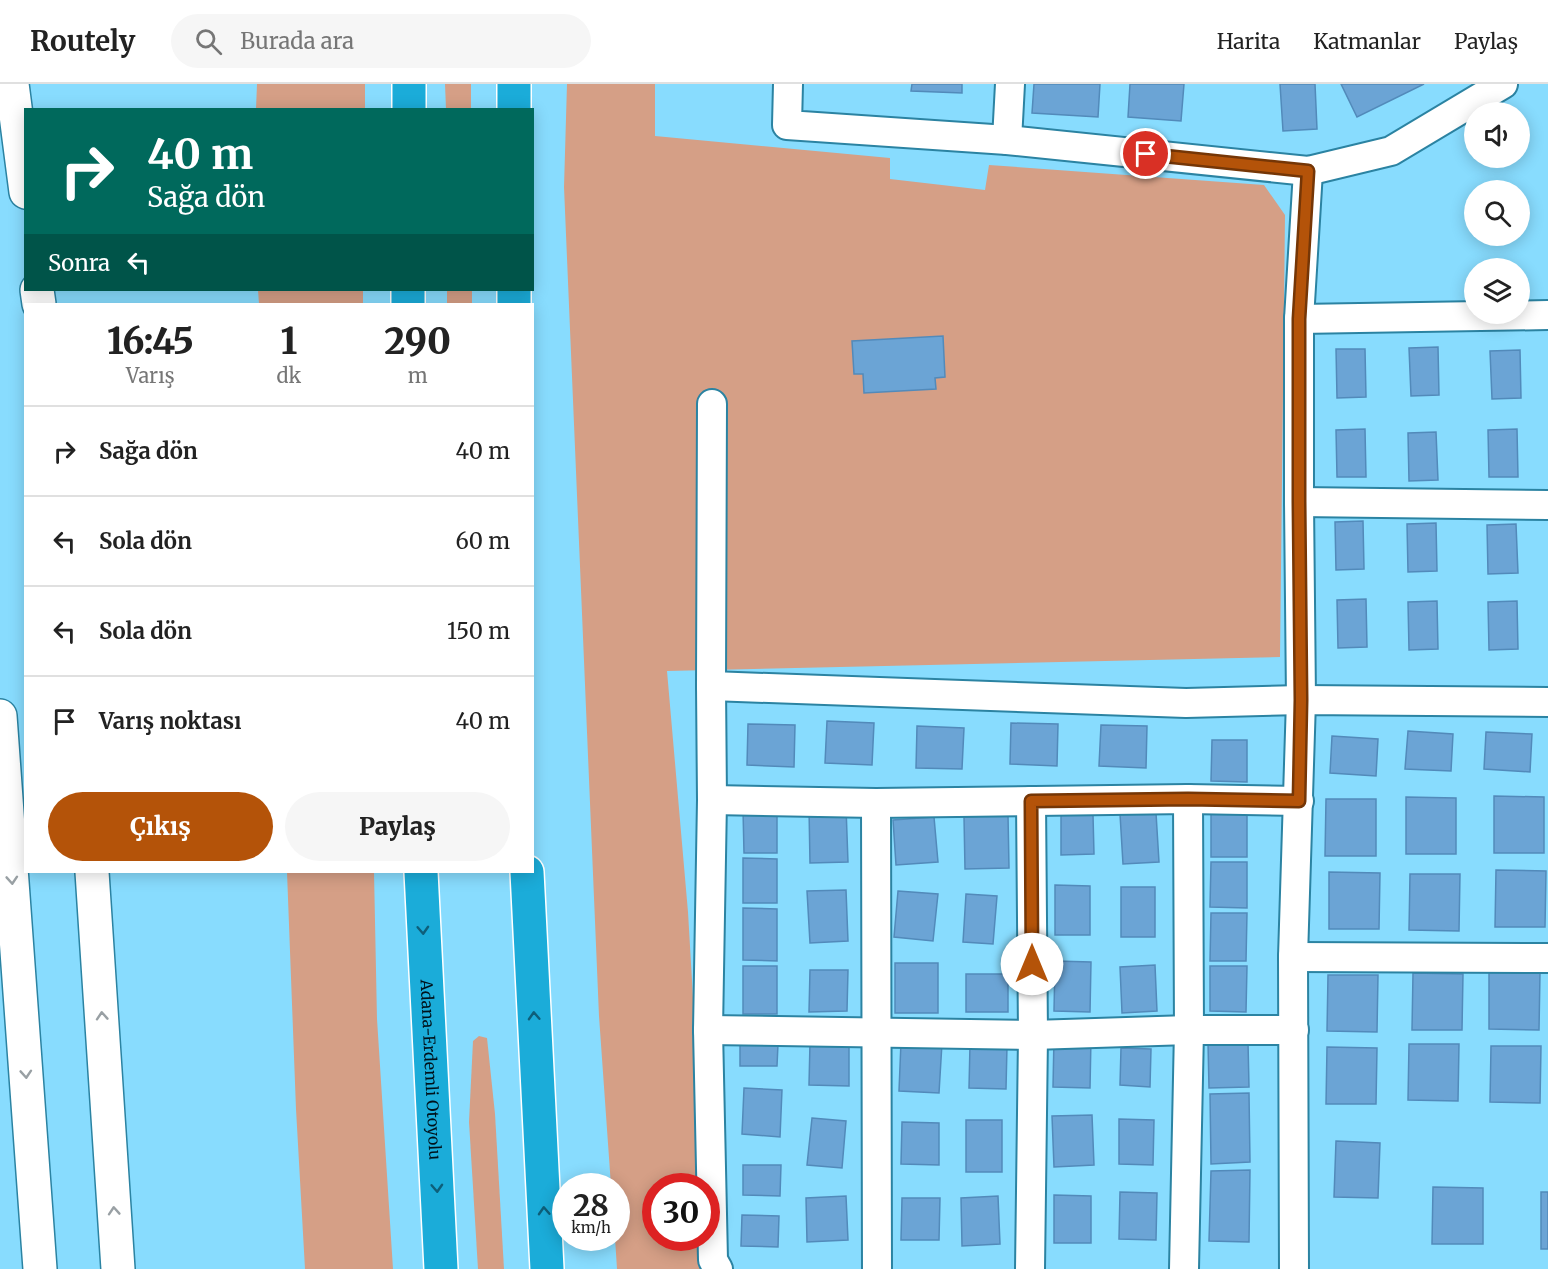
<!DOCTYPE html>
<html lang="tr">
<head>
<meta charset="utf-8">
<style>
  :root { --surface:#fff; --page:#f6f6f6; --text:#222; --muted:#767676; --line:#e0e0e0; --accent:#b45309 }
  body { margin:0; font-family:Merriweather,serif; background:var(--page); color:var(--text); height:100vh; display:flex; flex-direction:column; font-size:22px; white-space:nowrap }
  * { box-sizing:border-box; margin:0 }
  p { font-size:20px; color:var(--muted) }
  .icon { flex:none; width:33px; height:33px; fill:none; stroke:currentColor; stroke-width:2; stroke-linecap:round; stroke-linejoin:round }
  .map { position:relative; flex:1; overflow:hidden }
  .panel { position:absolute; left:24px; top:219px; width:510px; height:570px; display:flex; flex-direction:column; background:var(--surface); border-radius:0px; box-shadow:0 3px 15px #0003 }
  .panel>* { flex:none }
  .banner { position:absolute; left:24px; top:24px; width:510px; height:183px; border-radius:0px; box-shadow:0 3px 15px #0003; background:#00695c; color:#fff; overflow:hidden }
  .controls { position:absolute; left:1464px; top:18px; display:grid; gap:12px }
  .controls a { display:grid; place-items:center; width:66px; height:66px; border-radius:50%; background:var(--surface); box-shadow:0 3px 15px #0003; font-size:30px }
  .speed { position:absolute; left:552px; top:1089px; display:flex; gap:12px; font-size:30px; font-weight:700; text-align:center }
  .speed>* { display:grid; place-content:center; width:78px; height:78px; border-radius:50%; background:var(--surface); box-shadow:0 3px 15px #0003; line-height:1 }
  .speed small { font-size:15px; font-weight:400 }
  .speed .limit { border:9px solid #d22; background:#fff; color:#111 }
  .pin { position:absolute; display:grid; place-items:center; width:51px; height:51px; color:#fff; margin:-26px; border:3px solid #fff; border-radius:50%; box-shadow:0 2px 6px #0007 }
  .me { position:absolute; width:66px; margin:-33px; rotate:0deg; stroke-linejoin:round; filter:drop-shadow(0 0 4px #0008) }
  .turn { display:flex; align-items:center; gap:21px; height:126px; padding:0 24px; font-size:27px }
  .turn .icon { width:78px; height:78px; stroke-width:2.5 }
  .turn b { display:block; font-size:42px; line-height:51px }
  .then { display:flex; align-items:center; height:57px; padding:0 24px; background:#0003; gap:12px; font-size:22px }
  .eta { display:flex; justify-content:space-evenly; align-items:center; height:102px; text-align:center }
  .eta b { font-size:36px; font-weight:800; line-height:42px }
  .action { display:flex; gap:12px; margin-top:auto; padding:12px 24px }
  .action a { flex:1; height:69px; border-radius:36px; background:var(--accent); color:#fff; font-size:24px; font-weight:800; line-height:69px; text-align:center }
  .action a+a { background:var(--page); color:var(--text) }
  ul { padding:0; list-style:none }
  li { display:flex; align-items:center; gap:18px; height:90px; padding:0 24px; border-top:2px solid var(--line) }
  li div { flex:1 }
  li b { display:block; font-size:22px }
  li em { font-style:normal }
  header { display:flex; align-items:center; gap:36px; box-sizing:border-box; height:84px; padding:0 30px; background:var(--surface); border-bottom:2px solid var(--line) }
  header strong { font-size:28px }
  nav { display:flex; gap:33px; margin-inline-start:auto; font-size:21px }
  .search { width:420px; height:54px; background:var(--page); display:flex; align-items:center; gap:15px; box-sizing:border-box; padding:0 21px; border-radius:33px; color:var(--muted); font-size:22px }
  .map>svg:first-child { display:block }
</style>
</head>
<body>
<header>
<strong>Routely</strong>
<div class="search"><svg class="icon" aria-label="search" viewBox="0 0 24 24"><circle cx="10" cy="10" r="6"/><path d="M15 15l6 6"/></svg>Burada ara</div>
<nav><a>Harita</a><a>Katmanlar</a><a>Paylaş</a></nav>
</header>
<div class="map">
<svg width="1548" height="1185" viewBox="0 0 1548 1185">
  <rect width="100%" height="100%" fill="#88dcfe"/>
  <g fill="#d59f86">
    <path d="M 257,0 L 365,0 L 365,25 L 256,25 Z"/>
    <path d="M 445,0 L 471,0 L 471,25 L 446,25 Z"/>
    <path d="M 567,0 L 655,0 L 655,52 L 890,74 L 890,95 L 985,106 L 989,81 L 1264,101 L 1285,131 L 1280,573 L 667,587 L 688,828 L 704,1102 L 656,1102 L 656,1154 L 706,1154 L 709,1185 L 617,1185 L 615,1154 L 616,1154 L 616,1102 L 611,1102 L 599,932 L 564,103 Z"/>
    <path d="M 258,206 L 363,206 L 363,220 L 259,220 Z"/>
    <rect x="447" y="206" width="25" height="14"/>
    <path d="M 287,788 L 374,788 L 377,935 L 393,1185 L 305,1185 L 296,1025 Z"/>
    <path d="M 479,952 L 487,954 L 495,1030 L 504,1185 L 478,1185 L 469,1038 L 473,957 Z"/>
  </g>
  <g fill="#6ba4d5" stroke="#528aba" stroke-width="1.5">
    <path d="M 912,0 L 962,0 L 962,9 L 911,7 Z"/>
    <path d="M 1034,0 L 1100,0 L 1098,33 L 1032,29 Z"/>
    <path d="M 1130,0 L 1184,0 L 1181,37 L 1128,33 Z"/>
    <path d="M 1280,0 L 1315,0 L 1317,45 L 1283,47 Z"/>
    <path d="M 1341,0 L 1424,0 L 1357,33 Z"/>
    <path d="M 943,252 L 945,293 L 935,294 L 936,305 L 864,309 L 863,290 L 854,290 L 852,257 Z"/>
    <path d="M 1438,263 L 1439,311 L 1411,312 L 1409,264 Z"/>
    <path d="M 1336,265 L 1365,265 L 1366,313 L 1337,314 Z"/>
    <path d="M 1520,266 L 1521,314 L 1492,315 L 1490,267 Z"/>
    <path d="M 1365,345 L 1366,393 L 1337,393 L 1336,346 Z"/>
    <path d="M 1517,345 L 1518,393 L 1489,393 L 1488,346 Z"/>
    <path d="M 1436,348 L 1438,396 L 1409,397 L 1408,349 Z"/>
    <path d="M 1363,437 L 1364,485 L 1336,486 L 1335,438 Z"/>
    <path d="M 1436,439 L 1437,487 L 1408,488 L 1407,440 Z"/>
    <path d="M 1516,440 L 1518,489 L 1488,490 L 1487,441 Z"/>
    <path d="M 1366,515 L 1367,563 L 1338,564 L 1337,516 Z"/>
    <path d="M 1437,517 L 1438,565 L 1409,566 L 1408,518 Z"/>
    <path d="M 1517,517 L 1518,565 L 1489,566 L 1488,518 Z"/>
    <path d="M 827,637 L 874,639 L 872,681 L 825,679 Z"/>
    <path d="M 1011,639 L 1058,640 L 1057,682 L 1010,680 Z"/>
    <path d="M 748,640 L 795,641 L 794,683 L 747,681 Z"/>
    <path d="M 1101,641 L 1147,642 L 1146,684 L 1099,682 Z"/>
    <path d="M 917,642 L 964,644 L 962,685 L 916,684 Z"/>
    <path d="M 1408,647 L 1453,650 L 1451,687 L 1405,685 Z"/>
    <path d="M 1486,648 L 1532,650 L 1530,688 L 1484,685 Z"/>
    <path d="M 1332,652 L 1378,655 L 1376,692 L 1330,689 Z"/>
    <path d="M 1212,656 L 1247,656 L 1247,698 L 1211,697 Z"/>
    <path d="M 1494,712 L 1544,713 L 1544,769 L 1494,769 Z"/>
    <path d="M 1406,713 L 1456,714 L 1456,770 L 1406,770 Z"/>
    <path d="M 1326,715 L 1376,715 L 1376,772 L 1325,772 Z"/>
    <path d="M 846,723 L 848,778 L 810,779 L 809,724 Z"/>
    <path d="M 777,725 L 777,769 L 744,769 L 743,726 Z"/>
    <path d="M 1156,729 L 1159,778 L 1123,780 L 1120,730 Z"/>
    <path d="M 1211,729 L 1247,730 L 1247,773 L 1211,773 Z"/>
    <path d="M 1008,731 L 1009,784 L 965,785 L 964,733 Z"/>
    <path d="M 1061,731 L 1093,731 L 1094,770 L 1061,771 Z"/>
    <path d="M 934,733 L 938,778 L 896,781 L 893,736 Z"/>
    <path d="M 743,774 L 777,775 L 777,819 L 743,819 Z"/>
    <path d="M 1211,778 L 1247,778 L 1247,824 L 1210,823 Z"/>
    <path d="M 1496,786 L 1546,787 L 1545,843 L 1495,843 Z"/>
    <path d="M 1329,788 L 1380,789 L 1379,845 L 1329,845 Z"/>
    <path d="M 1410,790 L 1460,790 L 1459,847 L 1409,846 Z"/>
    <path d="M 1055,801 L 1090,802 L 1090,851 L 1055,851 Z"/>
    <rect x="1121" y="803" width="34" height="50"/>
    <path d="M 846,806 L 848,857 L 810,859 L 807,807 Z"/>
    <path d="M 898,807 L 938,810 L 933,857 L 894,853 Z"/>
    <path d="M 966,810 L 997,812 L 993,860 L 963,858 Z"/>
    <path d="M 743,824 L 777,825 L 777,877 L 743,876 Z"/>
    <path d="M 1211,829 L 1247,829 L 1246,877 L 1210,877 Z"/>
    <path d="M 1055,877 L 1091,878 L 1090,928 L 1054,927 Z"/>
    <rect x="895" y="879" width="43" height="50"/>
    <path d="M 1155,881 L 1157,927 L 1122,929 L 1120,883 Z"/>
    <rect x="743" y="882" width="34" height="48"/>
    <path d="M 1210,882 L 1247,882 L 1246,928 L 1210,927 Z"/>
    <path d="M 810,886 L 848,886 L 847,927 L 809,928 Z"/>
    <path d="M 1489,888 L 1540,889 L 1539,946 L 1489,945 Z"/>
    <path d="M 1413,889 L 1463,890 L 1462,946 L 1412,946 Z"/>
    <rect x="966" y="890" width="42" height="38"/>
    <path d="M 1328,891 L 1378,891 L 1377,948 L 1327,947 Z"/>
    <path d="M 1054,954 L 1091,954 L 1090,1004 L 1053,1003 Z"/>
    <path d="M 901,958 L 942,959 L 939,1009 L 899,1007 Z"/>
    <path d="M 1248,958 L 1249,1003 L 1209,1004 L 1208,959 Z"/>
    <path d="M 810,959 L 849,960 L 849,1002 L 809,1001 Z"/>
    <path d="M 740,960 L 778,960 L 777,982 L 740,982 Z"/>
    <path d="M 1409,960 L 1459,960 L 1458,1017 L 1408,1016 Z"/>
    <path d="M 970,961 L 1007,962 L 1006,1005 L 969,1004 Z"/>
    <path d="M 1491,962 L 1541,962 L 1540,1019 L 1490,1018 Z"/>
    <path d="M 1327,963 L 1377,964 L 1376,1020 L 1326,1020 Z"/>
    <path d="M 1121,964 L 1151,965 L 1150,1003 L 1120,1001 Z"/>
    <path d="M 744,1004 L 782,1006 L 780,1053 L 742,1050 Z"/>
    <path d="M 1249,1009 L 1250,1078 L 1211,1080 L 1210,1010 Z"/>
    <path d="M 1092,1031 L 1094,1081 L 1054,1083 L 1052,1032 Z"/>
    <path d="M 812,1034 L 846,1037 L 842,1084 L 807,1081 Z"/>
    <path d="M 1119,1035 L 1154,1036 L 1153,1081 L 1119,1080 Z"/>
    <rect x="966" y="1036" width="36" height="52"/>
    <path d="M 902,1038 L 939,1039 L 939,1081 L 901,1080 Z"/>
    <path d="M 1336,1057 L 1380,1059 L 1378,1114 L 1334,1113 Z"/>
    <path d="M 743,1081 L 781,1081 L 780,1112 L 743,1111 Z"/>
    <path d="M 1250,1086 L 1249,1158 L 1209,1157 L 1211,1087 Z"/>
    <path d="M 1433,1103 L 1483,1104 L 1483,1160 L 1432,1160 Z"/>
    <path d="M 1120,1108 L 1157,1109 L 1156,1156 L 1119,1155 Z"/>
    <rect x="1541" y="1108" width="7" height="57"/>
    <path d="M 1054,1111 L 1091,1112 L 1091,1159 L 1054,1159 Z"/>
    <path d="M 846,1112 L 848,1156 L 807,1158 L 806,1114 Z"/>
    <path d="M 998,1112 L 1000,1160 L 962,1162 L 961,1114 Z"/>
    <path d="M 902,1114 L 940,1114 L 939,1156 L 901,1156 Z"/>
    <path d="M 742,1131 L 779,1132 L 778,1163 L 741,1162 Z"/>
  </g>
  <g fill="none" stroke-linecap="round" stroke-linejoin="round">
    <g stroke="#2b83a2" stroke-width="32">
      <g id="minor">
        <path d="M 788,0 L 787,41 L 1007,56 L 1308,87 L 1391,67 L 1503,0"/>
        <path d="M 1007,56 L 1010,0"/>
        <path d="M 1299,235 L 1548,231"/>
        <path d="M 712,320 L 711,602 L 712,716 L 708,946 L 713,1176 L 718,1185"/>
        <path d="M 1299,418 L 1548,421"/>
        <path d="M 711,602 L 1186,619 L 1301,616 L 1548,618"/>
        <path d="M 712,716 L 876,719 L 1188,715 L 1299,717"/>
        <path d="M 876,719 L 877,1185"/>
        <path d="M 1293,873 L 1548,874"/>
        <path d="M 708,946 L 1033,951 L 1189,946 L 1294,946"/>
        <path d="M 1030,1185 L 1033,951 L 1031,717"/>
        <path d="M 1184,1185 L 1189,946 L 1188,715"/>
        <path d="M 1294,1185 L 1293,873 L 1301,616 L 1299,418 L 1299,235 L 1308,87"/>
      </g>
    </g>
    <g stroke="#2b83a2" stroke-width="36">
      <g id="tertiary">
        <path d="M 12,0 L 26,108"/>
        <path d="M 37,206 L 39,220"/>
        <path d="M 0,632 L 40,1185"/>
        <path d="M 92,788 L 118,1185"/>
      </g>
    </g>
    <g stroke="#fff" stroke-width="36">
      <g id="motorway">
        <path d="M 409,26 L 409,0"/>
        <path d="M 514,26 L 514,0"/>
        <path d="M 514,206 L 514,220"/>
        <path d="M 408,220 L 408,206"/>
        <path id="s1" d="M 421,788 L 441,1185"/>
        <path d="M 527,788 L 547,1185"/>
      </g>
    </g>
    <use href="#minor" stroke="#fff" stroke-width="28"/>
    <use href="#tertiary" stroke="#fff" stroke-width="33"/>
    <use href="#motorway" stroke="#1bacd9" stroke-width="33"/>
  </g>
  <defs><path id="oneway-chevron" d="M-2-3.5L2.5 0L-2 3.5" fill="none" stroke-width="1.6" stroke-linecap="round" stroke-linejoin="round" transform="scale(1.5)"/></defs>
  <g stroke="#99a0a4">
    <use href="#oneway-chevron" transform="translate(12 796) rotate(86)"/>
    <use href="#oneway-chevron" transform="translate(102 932) rotate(-94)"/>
    <use href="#oneway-chevron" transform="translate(26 990) rotate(86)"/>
    <use href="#oneway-chevron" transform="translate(114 1127) rotate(-94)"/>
  </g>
  <g stroke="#0e5f7a">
    <use href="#oneway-chevron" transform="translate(423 846) rotate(87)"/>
    <use href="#oneway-chevron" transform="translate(534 932) rotate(-93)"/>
    <use href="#oneway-chevron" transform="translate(437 1104) rotate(87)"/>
    <use href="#oneway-chevron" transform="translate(544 1127) rotate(-93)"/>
  </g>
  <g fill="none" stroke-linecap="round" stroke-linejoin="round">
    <g stroke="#753606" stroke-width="15">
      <path id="route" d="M 1032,880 L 1031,717 L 1188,715 L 1299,717 L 1301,616 L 1299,418 L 1299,235 L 1308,87 L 1146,70"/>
    </g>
    <use href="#route" stroke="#b45309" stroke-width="10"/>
  </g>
  <g text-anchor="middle" stroke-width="4.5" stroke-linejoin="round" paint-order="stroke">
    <g font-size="16" fill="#00121b" stroke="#b5e4f8">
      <text dy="6" stroke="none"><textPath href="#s1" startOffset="198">Adana-Erdemli Otoyolu</textPath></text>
    </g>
  </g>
</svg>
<div class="controls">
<a><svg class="icon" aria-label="sound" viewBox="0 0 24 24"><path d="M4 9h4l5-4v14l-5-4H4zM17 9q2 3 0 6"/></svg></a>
<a><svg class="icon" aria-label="search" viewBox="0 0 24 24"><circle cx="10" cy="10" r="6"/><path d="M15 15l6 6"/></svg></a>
<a><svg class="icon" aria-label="layers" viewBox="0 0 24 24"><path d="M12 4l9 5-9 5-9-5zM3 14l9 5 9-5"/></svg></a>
</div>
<div class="speed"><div>28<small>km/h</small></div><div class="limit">30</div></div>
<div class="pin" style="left:1146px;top:70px;background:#d93025"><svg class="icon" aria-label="arrive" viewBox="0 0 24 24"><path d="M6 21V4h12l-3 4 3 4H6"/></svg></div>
<svg class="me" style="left:1032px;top:880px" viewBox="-20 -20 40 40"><circle r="19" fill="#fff"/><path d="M0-13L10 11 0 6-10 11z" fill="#b45309"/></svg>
<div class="banner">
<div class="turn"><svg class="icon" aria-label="right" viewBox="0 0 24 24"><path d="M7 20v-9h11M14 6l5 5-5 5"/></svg><div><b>40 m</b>Sağa dön</div></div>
<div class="then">Sonra<svg class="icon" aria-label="left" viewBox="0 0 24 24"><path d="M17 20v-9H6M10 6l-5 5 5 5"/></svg></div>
</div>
<section class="panel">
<div class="eta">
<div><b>16:45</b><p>Varış</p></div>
<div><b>1</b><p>dk</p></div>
<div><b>290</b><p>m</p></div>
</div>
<ul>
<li><svg class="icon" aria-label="right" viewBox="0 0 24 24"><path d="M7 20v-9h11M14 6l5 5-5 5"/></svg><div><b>Sağa dön</b></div><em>40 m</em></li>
<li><svg class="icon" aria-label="left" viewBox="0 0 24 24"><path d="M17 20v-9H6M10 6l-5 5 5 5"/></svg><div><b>Sola dön</b></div><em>60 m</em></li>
<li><svg class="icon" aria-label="left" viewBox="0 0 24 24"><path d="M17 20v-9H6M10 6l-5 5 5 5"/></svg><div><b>Sola dön</b></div><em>150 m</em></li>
<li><svg class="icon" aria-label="arrive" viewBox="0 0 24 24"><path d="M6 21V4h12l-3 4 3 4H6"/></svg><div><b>Varış noktası</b></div><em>40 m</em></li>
</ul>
<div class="action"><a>Çıkış</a><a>Paylaş</a></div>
</section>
</div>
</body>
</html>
